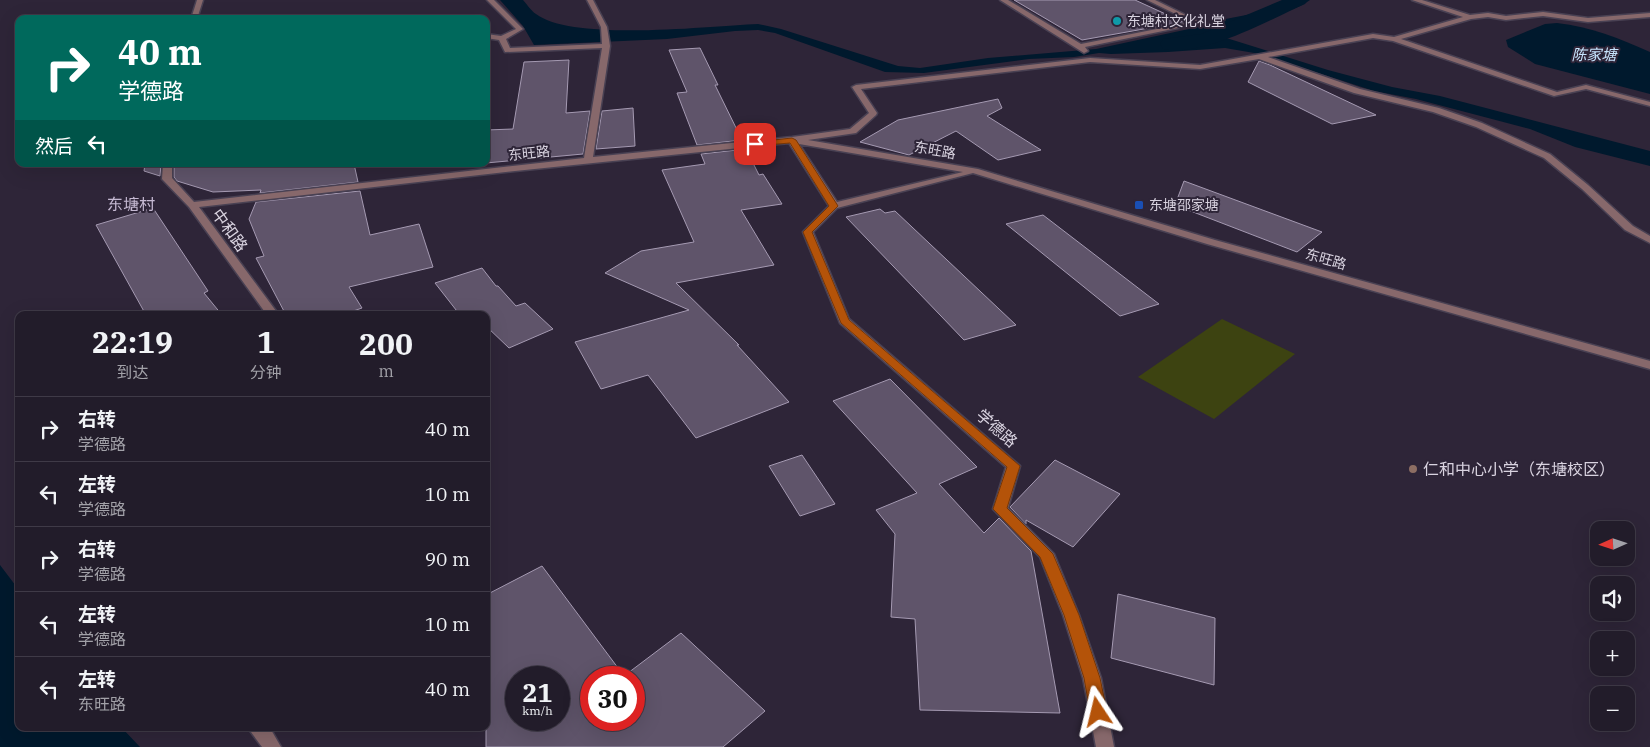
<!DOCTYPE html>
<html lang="zh">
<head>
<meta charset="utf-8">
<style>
  :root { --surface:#221c2a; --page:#2a2532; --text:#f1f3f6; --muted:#a2a1a8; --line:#3f3a47 }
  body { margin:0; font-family:"IBM Plex Serif","Noto Sans SC",serif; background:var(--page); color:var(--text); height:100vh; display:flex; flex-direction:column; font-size:19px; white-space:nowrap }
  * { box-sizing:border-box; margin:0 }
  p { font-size:16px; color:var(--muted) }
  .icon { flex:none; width:28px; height:28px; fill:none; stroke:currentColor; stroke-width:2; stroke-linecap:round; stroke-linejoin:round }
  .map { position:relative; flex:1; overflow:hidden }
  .details { position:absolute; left:15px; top:311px; width:475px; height:420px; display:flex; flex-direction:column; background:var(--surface); border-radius:10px; box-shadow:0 5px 20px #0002,0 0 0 1px var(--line) }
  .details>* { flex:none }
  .hud { position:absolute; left:15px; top:15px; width:475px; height:152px; border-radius:10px; box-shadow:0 5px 20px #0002,0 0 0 1px var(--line); background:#00695c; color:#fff; overflow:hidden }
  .needle { width:32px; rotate:267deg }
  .buttons { position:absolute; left:1590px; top:521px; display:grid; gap:10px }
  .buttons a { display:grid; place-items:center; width:45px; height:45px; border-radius:10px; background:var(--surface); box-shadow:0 5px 20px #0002,0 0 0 1px var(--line); font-size:25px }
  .speed { position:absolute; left:505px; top:666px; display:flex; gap:10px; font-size:25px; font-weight:700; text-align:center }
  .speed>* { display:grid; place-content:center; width:65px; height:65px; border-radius:50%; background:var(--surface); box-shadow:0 5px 20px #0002,0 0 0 1px var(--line); line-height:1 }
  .speed small { font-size:12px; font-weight:400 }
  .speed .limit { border:8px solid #d22; background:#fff; color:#111 }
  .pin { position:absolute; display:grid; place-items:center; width:42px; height:42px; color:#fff; margin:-21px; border-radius:10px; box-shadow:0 2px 8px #0006 }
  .me { position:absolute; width:55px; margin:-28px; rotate:350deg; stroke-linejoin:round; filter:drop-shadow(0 0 4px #0008) }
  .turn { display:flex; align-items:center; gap:18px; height:105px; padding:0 20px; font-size:22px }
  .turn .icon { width:65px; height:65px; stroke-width:2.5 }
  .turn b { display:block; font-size:35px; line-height:42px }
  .then { display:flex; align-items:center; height:48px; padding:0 20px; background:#0003; gap:10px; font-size:19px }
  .eta { display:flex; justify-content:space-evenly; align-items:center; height:85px; text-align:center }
  .eta b { font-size:30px; font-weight:700; line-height:35px }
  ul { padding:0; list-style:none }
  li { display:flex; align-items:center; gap:15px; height:65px; padding:0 20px; border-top:1px solid var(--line) }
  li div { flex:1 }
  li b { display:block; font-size:19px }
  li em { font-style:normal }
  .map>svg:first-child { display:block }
</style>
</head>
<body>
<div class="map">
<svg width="1650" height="747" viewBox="0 0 1650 747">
  <rect width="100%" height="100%" fill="#2e2538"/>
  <path fill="#3d4311" d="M 1222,319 L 1295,354 L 1214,419 L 1138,377 Z"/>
  <g fill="#00192d">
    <path d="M 500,0 L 523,0 C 527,4 531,11 536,14 C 573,42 709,26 758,24 L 781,29 L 898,66 L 920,68 L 988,58 L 1096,49 L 1212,24 L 1210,22 L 1272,10 L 1287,0 L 1310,0 C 1284,19 1246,15 1218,32 L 1220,36 L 1328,70 L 1392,87 L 1440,96 L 1650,151 L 1650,166 L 1575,147 L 1530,129 L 1416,99 L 1374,91 L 1260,54 L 1225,48 L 1168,52 L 1111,54 L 1099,53 L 1074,57 L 1029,59 L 924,73 L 885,72 L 775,33 L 758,30 L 735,31 L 667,39 L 534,45 L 523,26 Z"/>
    <path d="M 1557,23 C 1591,27 1619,38 1650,52 L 1650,94 L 1535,64 L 1508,47 L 1506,40 L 1545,24 Z"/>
    <path d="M 0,565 L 19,590 L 19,728 L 122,728 L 140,747 L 0,747 Z"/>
  </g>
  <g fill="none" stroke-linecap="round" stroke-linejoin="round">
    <path fill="#00192d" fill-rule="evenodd" d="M 1282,0 L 1308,0 L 1305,4 C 1269,20 1202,58 1163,49 L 1160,44 L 1163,39 L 1201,34 Z"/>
  </g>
  <g fill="#5f546a" stroke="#a59ab2" fill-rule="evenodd">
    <path d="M 1014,0 L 1135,0 L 1183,22 L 1082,40 Z"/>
    <path d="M 700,48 L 718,85 L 715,85 L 742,140 L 697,145 L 677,93 L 687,92 L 669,50 Z"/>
    <path d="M 569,60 L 566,113 L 590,111 L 583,154 L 486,163 L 486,130 L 513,129 L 524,62 Z"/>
    <path d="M 1259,61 L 1270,65 L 1376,115 L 1332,124 L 1248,82 Z"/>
    <path d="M 998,99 L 1002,108 L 987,116 L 1041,150 L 998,160 L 956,131 L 909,155 L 860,142 L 898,120 Z"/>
    <path d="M 633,108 L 635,146 L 596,149 L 602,111 Z"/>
    <path d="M 746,149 L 759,175 L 763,174 L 782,204 L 741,210 L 774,265 L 676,283 L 739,345 L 737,345 L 789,402 L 696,438 L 648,375 L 601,389 L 575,342 L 689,310 L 605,273 L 641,251 L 694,242 L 662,170 L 705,164 L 701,154 Z"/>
    <path d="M 145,164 L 161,164 L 160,176 L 144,171 Z"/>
    <path d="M 174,164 L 354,164 L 358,182 L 260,193 L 261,190 L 213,192 L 177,181 L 174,177 Z"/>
    <path d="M 1184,181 L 1322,232 L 1297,252 L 1175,205 Z"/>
    <path d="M 360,191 L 370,235 L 419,224 L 433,267 L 349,287 L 362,308 L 342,315 L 286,315 L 256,258 L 264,256 L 249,219 L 256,202 Z"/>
    <path d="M 153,208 L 208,291 L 204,293 L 222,315 L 146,315 L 96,225 Z"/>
    <path d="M 880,209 L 885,213 L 895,211 L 1016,325 L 964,340 L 846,217 Z"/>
    <path d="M 1043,215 L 1159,304 L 1120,316 L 1006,224 Z"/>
    <path d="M 482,268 L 496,286 L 498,286 L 516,306 L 525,303 L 553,329 L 509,348 L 486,326 L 486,315 L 460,315 L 435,283 Z"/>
    <path d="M 890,379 L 977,467 L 939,484 L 984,533 L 999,518 L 1031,551 L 1060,713 L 920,710 L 915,619 L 891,617 L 895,534 L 876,510 L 917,493 L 833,401 Z"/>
    <path d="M 802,455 L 835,504 L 800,516 L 769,466 Z"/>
    <path d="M 1055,460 L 1120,494 L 1073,547 L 1026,520 L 1026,524 L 1010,507 Z"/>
    <path d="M 542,566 L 624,676 L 681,633 L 765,711 L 723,747 L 486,747 L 486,595 ZM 516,678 L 559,678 L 559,720 L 516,720 ZM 591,678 L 634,678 L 634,720 L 591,720 Z"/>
    <path d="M 1118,594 L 1215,618 L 1214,685 L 1111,658 Z"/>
  </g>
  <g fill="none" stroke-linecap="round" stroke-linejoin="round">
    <g stroke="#494153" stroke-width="3">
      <g id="minor">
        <path d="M 197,0 L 203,0 L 197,19 L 191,19 Z"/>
        <path d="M 487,0 L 494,0 L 523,29 L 506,39 L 510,48 L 602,44 L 601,27 L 587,0 L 593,0 L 607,27 L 610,46 L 593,157 L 792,137 L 850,129 L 869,113 L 852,87 L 856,85 L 1090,58 L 1200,65 L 1373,34 L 1394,37 L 1463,17 L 1412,0 L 1422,0 L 1470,15 L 1488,13 L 1506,16 L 1543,12 L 1588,18 L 1650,13 L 1650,17 L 1588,22 L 1543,16 L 1506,20 L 1488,17 L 1471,19 L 1401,39 L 1557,92 L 1586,85 L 1650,102 L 1650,106 L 1586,89 L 1554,96 L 1393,41 L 1373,38 L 1268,57 L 1360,89 L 1439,108 L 1482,123 L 1550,154 L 1588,185 L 1633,226 L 1650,236 L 1650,243 L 1625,230 L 1582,189 L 1544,158 L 1476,127 L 1433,112 L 1354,93 L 1259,59 L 1200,69 L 1090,62 L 861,89 L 877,113 L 876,115 L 856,133 L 808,140 L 978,169 L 1215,240 L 1650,361 L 1650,369 L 1207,244 L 973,173 L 837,208 L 813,232 L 849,319 L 1020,466 L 1008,508 L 1054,554 L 1079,615 L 1101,678 L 1114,747 L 1096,747 L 1083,678 L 1063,615 L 1040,557 L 993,509 L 1006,467 L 840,323 L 803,232 L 829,206 L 789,143 L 515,171 L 199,207 L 279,315 L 267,315 L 189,207 L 162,179 L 163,164 L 172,164 L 172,178 L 194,202 L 584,158 L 602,48 L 505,52 L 499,40 L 486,38 L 486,34 L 501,36 L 516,29 ZM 799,144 L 963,172 L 837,202 Z"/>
        <path d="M 1000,0 L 1008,0 L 1081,44 L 1192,22 L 1147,0 L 1155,0 L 1202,23 L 1085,47 L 1088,51 L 1084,53 Z"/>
        <path d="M 248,728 L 270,728 L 281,747 L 262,747 Z"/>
      </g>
    </g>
    <use href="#minor" fill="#87686b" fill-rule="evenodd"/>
  </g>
  <path fill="#b45309" stroke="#753606" d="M 792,138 L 796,140 L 838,206 L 812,232 L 849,320 L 1020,466 L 1007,508 L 1053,554 L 1079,615 L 1100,678 L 1107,712 L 1104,717 L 1098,720 L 1093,717 L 1090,712 L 1084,678 L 1064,615 L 1040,557 L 993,509 L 1007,467 L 841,323 L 803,232 L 829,206 L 790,143 L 755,146 L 751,144 L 755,142 Z"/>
  <circle fill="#0f9aa8" stroke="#2e2538" stroke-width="2" cx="1117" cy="21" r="5"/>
  <rect fill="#1a4fb4" stroke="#2e2538" stroke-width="2" x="1134" y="200" width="10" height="10" rx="2.5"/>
  <circle fill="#8d6e63" stroke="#2e2538" stroke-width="2" cx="1413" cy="469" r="5"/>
  <g text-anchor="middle" stroke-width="4" stroke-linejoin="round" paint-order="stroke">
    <g font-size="14" fill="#d9d3e0" stroke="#2e2538" text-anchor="start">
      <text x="1127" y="26">东塘村文化礼堂</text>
      <text x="1149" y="210">东塘邵家塘</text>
    </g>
    <g font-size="14" fill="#d9d3e0" stroke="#2e2538">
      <text transform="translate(935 150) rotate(10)" y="5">东旺路</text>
      <text transform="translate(529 153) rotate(-6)" y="5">东旺路</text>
      <text transform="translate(1326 259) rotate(16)" y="5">东旺路</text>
    </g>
    <g font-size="15" font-style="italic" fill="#c7e5fe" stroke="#2e2538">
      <text x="1594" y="60">陈家塘</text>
    </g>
    <g font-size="16" fill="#c5b9d2" stroke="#2e2538">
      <text x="131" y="210">东塘村</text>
    </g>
    <g font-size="16" fill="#d9d3e0" stroke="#2e2538">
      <text transform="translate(230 230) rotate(54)" y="6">中和路</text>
      <text transform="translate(997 428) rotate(41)" y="6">学德路</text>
    </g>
    <g font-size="16" fill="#d9d3e0" stroke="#2e2538" text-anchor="start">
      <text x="1423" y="475">仁和中心小学（东塘校区）</text>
    </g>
  </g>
</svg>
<div class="buttons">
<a><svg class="needle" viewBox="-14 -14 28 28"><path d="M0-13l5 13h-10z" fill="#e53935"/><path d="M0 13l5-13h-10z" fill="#a2a1a8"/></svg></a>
<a><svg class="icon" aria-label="sound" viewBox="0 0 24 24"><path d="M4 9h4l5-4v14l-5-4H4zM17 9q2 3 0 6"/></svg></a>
<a>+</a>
<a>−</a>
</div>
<div class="speed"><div>21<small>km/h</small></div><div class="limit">30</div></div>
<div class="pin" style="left:755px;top:144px;background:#d93025"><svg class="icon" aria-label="arrive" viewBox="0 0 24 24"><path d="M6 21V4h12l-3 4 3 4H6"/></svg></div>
<svg class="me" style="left:1098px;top:712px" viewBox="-20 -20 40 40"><path d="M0-17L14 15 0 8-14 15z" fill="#b45309" stroke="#fff" stroke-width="4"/></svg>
<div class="hud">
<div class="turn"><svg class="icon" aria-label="right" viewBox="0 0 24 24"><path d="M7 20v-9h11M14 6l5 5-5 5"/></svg><div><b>40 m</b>学德路</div></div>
<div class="then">然后<svg class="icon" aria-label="left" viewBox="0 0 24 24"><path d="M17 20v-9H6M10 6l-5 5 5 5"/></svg></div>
</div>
<section class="details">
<div class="eta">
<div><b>22:19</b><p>到达</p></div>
<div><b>1</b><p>分钟</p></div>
<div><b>200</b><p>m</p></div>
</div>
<ul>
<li><svg class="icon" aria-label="right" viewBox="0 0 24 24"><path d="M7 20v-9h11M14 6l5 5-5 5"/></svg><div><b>右转</b><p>学德路</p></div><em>40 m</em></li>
<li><svg class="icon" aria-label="left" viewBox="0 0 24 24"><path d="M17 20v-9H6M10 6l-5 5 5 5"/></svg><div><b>左转</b><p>学德路</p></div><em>10 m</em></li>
<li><svg class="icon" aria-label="right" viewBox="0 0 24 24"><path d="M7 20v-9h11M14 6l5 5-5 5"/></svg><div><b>右转</b><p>学德路</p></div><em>90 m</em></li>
<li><svg class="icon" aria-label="left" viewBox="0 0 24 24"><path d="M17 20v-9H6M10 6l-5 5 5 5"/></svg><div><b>左转</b><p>学德路</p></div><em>10 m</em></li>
<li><svg class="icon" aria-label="left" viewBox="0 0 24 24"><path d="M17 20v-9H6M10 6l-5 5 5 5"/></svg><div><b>左转</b><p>东旺路</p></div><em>40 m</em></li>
</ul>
</section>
</div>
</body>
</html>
